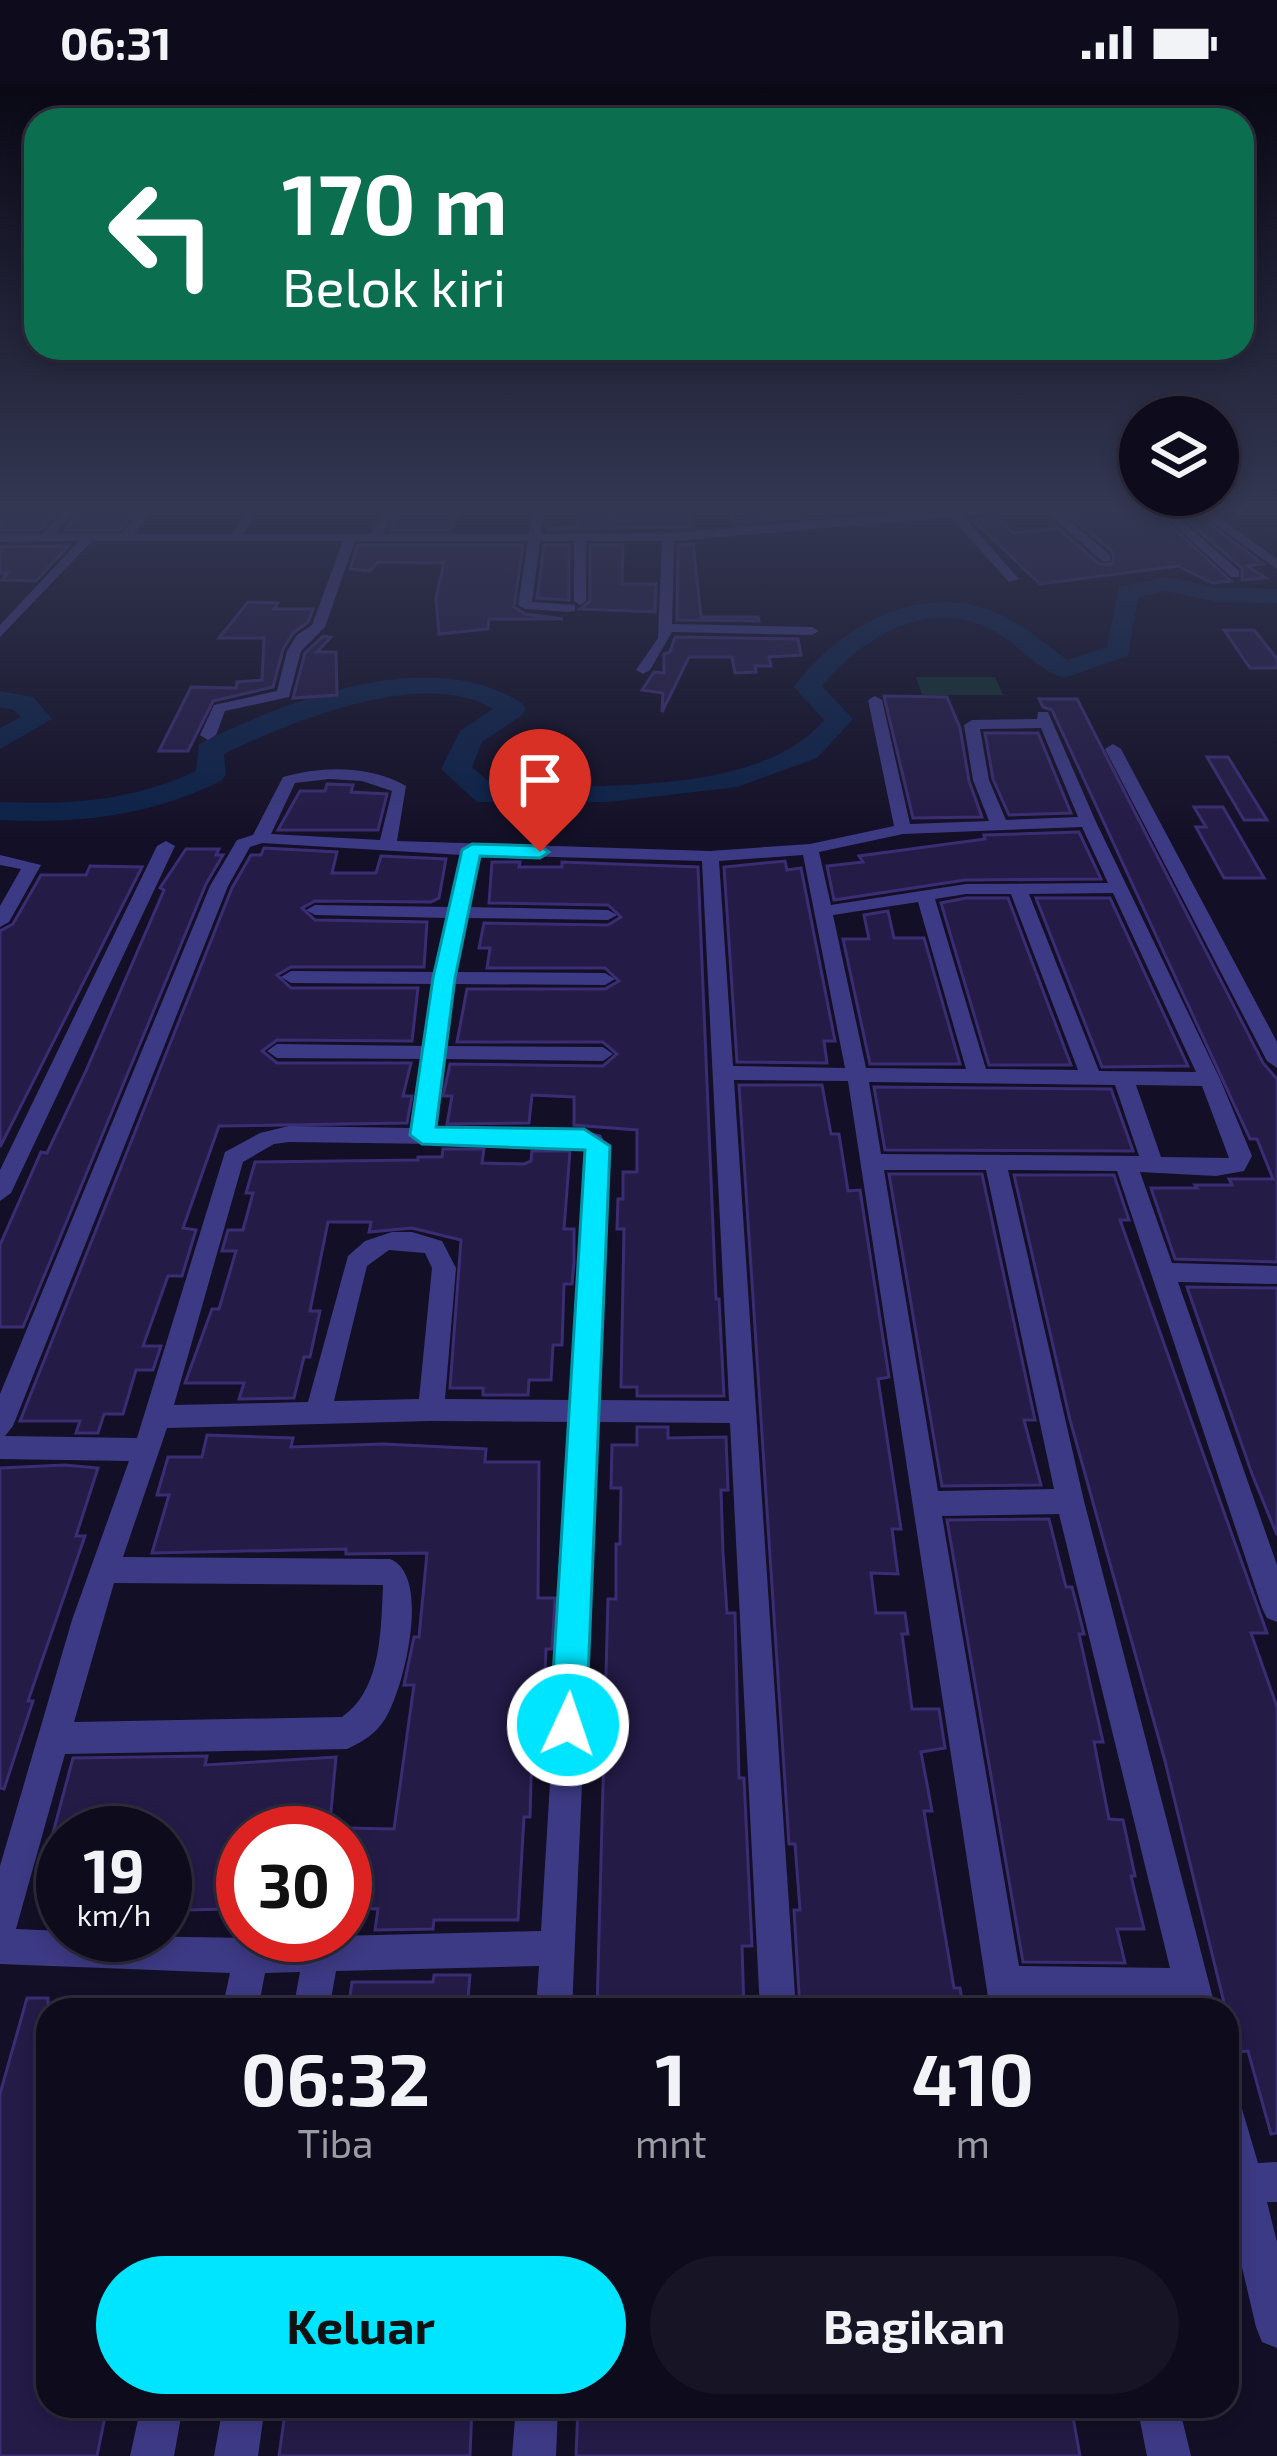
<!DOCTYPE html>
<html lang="id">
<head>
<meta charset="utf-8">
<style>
  :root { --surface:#0e0b1c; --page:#171425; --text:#f1f3f6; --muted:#9b9ba3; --line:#2e2b3b; --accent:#00e5ff }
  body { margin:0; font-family:"Exo 2",sans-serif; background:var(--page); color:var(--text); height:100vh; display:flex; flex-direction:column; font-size:45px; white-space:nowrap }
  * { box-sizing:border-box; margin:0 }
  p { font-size:39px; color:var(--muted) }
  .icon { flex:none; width:66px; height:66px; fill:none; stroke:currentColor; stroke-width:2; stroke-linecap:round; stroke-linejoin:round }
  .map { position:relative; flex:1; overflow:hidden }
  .side { position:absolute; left:36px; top:1914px; width:1203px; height:420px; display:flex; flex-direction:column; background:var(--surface); border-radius:36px; box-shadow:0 6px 18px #0003,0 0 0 3px var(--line) }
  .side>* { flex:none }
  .guide { position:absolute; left:24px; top:24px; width:1230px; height:252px; border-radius:36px; box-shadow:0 6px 18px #0003,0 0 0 3px var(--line); background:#0b6e4f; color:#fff; overflow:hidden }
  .fabs { position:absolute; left:1119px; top:312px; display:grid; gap:24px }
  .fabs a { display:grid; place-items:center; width:120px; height:120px; border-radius:50%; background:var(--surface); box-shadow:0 6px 18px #0003,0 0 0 3px var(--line); font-size:60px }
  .speed { position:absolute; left:36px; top:1722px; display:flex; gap:24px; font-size:60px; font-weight:700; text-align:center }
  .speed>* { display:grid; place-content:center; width:156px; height:156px; border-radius:50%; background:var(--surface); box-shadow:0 6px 18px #0003,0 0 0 3px var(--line); line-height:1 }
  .speed small { font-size:30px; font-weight:400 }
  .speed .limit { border:18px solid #d22; background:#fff; color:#111 }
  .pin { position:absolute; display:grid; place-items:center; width:102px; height:102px; color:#fff; margin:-123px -51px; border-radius:50% 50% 50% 0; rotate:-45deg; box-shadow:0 0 12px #0007 }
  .pin .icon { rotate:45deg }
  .me { position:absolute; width:132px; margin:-66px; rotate:3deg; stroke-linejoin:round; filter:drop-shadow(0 0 9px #0008) }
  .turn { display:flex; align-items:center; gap:42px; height:252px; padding:0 60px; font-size:54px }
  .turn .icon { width:156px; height:156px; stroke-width:2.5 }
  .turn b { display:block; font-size:84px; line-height:102px }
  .eta { display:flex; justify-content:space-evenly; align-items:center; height:204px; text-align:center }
  .eta b { font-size:72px; font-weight:700; line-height:84px }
  .action { display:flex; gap:24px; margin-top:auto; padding:24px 60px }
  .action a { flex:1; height:138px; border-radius:72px; background:var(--accent); color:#111; font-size:48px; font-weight:700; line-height:138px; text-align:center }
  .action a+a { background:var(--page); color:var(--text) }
  .status { display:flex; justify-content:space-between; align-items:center; height:84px; padding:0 60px; background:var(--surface); direction:ltr }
  .status svg { height:33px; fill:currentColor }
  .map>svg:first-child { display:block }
</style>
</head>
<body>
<div class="status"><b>06:31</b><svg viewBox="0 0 49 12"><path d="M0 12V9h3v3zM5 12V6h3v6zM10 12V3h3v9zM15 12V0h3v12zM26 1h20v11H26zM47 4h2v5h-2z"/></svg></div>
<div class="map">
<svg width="1277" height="2372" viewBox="0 0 1277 2372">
  <rect width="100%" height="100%" fill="#130f26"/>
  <path fill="#12302f" d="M 916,593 L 995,593 L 1003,611 L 922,611 Z"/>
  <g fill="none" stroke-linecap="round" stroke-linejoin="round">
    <g fill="#0c2248" fill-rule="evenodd">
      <path d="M 1166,493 L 1218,504 L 1277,505 L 1277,519 L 1218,518 L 1166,507 L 1138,513 L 1128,572 L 1064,594 C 1041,588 1022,565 1002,552 C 937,509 866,549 822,602 L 853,635 L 817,674 L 737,703 L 608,718 L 477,718 L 441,685 L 460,647 L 493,625 C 425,582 289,638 224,670 L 226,691 L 221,697 C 149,732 80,740 0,736 L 0,718 C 70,721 131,717 196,687 L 199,660 C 289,616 428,560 522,619 L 526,625 L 522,631 L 482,658 L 472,683 L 495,703 C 587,701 761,713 824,636 L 794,603 C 838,542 922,496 997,529 C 1023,540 1045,560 1067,576 L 1107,563 L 1119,503 Z"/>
      <path d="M 0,607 L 33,613 L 52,635 L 0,665 L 0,644 L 21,633 L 14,626 L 0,623 Z"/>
    </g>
  </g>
  <g fill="#241b47" stroke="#3b2d73" stroke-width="3">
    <path d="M 0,425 L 55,425 L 56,428 L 41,446 L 0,446 Z"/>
    <path d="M 107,425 L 136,425 L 120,446 L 65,446 L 79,428 Z"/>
    <path d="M 611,425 L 655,425 L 656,432 L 690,432 L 691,443 L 546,445 L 578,442 L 579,434 L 612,434 Z"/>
    <path d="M 739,425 L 803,425 L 806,433 L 732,439 L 731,429 L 741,429 Z"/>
    <path d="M 1062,425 L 1153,425 L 1231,497 L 1212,499 L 1178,482 L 1040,500 L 972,435 L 997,433 L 1013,449 L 1058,444 L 1099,480 L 1113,480 L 1113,468 Z"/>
    <path d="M 1174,425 L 1190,425 L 1263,480 L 1247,482 L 1266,494 L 1242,496 L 1242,484 Z"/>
    <path d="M 398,429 L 458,429 L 451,446 L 390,446 Z"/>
    <path d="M 693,460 L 701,533 L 758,533 L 759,537 L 677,536 L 678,461 Z"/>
    <path d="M 358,461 L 523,461 L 514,523 L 525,530 L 563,535 L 489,535 L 488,545 L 439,550 L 436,513 L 444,479 L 378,478 L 370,487 L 350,485 Z"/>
    <path d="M 544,461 L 569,461 L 569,516 L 537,514 Z"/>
    <path d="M 590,461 L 623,461 L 622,500 L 656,500 L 655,528 L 580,525 L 590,517 Z"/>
    <path d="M 0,462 L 0,463 L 68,462 L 36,497 L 2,496 L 8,489 L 0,489 Z"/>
    <path d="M 248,518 L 278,519 L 274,525 L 313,525 L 308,538 L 293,549 L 283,565 L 273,603 L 213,617 L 188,667 L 159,667 L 191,603 L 236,604 L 237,598 L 262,596 L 264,554 L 219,554 Z"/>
    <path d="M 1224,546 L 1254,546 L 1277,575 L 1277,584 L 1250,584 Z"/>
    <path d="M 323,552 L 331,553 L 317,568 L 336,568 L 337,611 L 293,614 L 305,569 Z"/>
    <path d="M 675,553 L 798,555 L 801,571 L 769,573 L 771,582 L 755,582 L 756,588 L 735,589 L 732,573 L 689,573 L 662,628 L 663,609 L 642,606 L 654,588 L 664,589 L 664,570 L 670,568 Z"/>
    <path d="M 884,612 L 947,613 L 960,644 L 969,697 L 982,733 L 913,734 Z"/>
    <path d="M 1039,615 L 1077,615 L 1263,979 L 1277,995 L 1277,1178 L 1175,1175 L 1151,1104 L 1197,1104 L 1195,1101 L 1232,1101 L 1229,1095 L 1273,1095 L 1257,1055 L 1250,1055 L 1052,626 L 1043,623 Z"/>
    <path d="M 985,649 L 1038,649 L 1071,729 L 1009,731 L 993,695 Z"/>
    <path d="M 1207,673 L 1228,673 L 1267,736 L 1244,736 Z"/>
    <path d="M 327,700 L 353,701 L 351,708 L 387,710 L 378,746 L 278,746 L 300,707 L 325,707 Z"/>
    <path d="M 1194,723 L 1223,723 L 1264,794 L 1224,794 L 1196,743 L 1206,743 Z"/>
    <path d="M 1079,748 L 1101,795 L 965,796 L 834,816 L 827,782 L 863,778 L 859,772 L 985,755 L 984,751 Z"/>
    <path d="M 264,764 L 337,768 L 332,789 L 376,789 L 381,772 L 446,775 L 439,814 L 431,818 L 315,817 L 302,824 L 315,836 L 427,838 L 424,883 L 291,883 L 277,891 L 291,904 L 418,904 L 412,957 L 277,956 L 262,967 L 277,979 L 411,979 L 403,1012 L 412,1012 L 407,1039 L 219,1042 L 183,1144 L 196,1146 L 182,1192 L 168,1192 L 143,1262 L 161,1262 L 153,1286 L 136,1286 L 123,1330 L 104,1330 L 98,1349 L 76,1349 L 80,1337 L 20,1337 L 232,804 L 251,771 L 261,771 Z"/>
    <path d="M 186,765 L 219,765 L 216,771 L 223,771 L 206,800 L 23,1243 L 0,1243 L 0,1161 L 41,1068 L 47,1069 L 85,989 L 164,806 L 160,804 Z"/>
    <path d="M 785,777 L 787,786 L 801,784 L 835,957 L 824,957 L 827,979 L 737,978 L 724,783 Z"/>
    <path d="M 492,778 L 520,778 L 519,783 L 562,783 L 562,778 L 698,783 L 716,1215 L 719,1215 L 724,1312 L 637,1312 L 637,1303 L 621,1303 L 624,1145 L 617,1145 L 618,1115 L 623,1115 L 623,1088 L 637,1088 L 637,1046 L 574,1041 L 574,1013 L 532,1011 L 529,1039 L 447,1040 L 452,1012 L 443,1012 L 450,980 L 603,982 L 617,970 L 603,958 L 457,958 L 467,905 L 605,905 L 619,897 L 605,884 L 487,884 L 490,864 L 479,864 L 484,839 L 608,841 L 621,833 L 608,821 L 489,819 Z"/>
    <path d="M 90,782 L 142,783 L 0,1063 L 0,847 L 13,840 L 41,791 L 86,791 Z"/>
    <path d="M 966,814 L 1008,814 L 1071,981 L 989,981 L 941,819 Z"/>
    <path d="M 1036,814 L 1110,814 L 1188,982 L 1102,983 Z"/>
    <path d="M 888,827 L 894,854 L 924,854 L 960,980 L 870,980 L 843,855 L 869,855 L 864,831 Z"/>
    <path d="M 739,1001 L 822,1001 L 831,1050 L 839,1050 L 848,1107 L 860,1106 L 889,1293 L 878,1295 L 901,1445 L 892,1445 L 898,1490 L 871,1489 L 876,1529 L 905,1529 L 908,1550 L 902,1550 L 912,1625 L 939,1625 L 945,1664 L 921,1668 L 932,1727 L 924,1727 L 954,1904 L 960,1904 L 964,1926 L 800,1926 L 794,1826 L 800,1826 L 795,1760 L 789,1760 Z"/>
    <path d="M 874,1003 L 1111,1005 L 1133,1067 L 885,1066 Z"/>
    <path d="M 443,1065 L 484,1065 L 482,1079 L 524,1080 L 531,1077 L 532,1067 L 570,1067 L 564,1145 L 574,1145 L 574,1178 L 572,1200 L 564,1200 L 562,1261 L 553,1261 L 551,1296 L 529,1296 L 528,1311 L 483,1311 L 483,1304 L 450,1304 L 461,1156 L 412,1144 L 369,1148 L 371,1138 L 328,1138 L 310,1227 L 320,1227 L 310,1273 L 304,1273 L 294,1314 L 239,1315 L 244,1299 L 185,1299 L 212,1225 L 219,1225 L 236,1167 L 222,1167 L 228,1146 L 243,1146 L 253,1109 L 246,1109 L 255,1078 L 418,1076 L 418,1073 L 442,1073 Z"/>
    <path d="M 889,1090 L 982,1090 L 1035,1336 L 1024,1336 L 1041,1401 L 942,1402 Z"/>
    <path d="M 1014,1091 L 1114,1091 L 1129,1136 L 1120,1136 L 1267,1549 L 1251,1549 L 1277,1623 L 1277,2049 L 1271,2050 L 1248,1967 L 1236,1968 L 1165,1677 L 1070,1336 Z"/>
    <path d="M 1187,1203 L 1277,1204 L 1277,1451 L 1252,1390 Z"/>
    <path d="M 637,1343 L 668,1343 L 668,1354 L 726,1353 L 728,1406 L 721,1406 L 723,1469 L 727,1529 L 735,1529 L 739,1694 L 744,1694 L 752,1862 L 742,1862 L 744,1926 L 597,1926 L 608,1515 L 616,1515 L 616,1460 L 620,1460 L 621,1404 L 611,1404 L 612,1361 L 637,1361 Z"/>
    <path d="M 207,1351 L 293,1354 L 291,1363 L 383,1360 L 486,1365 L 485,1378 L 539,1378 L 538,1514 L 555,1514 L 552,1565 L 546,1565 L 542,1662 L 532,1662 L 530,1733 L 524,1733 L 518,1836 L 434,1836 L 433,1845 L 375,1846 L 378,1825 L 345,1824 L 345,1744 L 394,1745 L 414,1601 L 404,1601 L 414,1553 L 419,1553 L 427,1469 L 346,1470 L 346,1465 L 152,1469 L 169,1411 L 157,1411 L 168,1373 L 202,1373 Z"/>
    <path d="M 65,1381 L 98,1384 L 76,1452 L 85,1452 L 28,1617 L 33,1617 L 4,1705 L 0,1704 L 0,1384 Z"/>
    <path d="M 1049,1435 L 1066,1503 L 1072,1503 L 1084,1550 L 1079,1550 L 1103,1658 L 1094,1658 L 1109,1735 L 1123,1736 L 1135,1792 L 1131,1792 L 1144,1845 L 1117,1845 L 1125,1879 L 1023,1878 L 947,1436 Z"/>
    <path d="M 207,1672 L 205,1681 L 336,1673 L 329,1749 L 296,1749 L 298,1736 L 243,1745 L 243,1817 L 229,1817 L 228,1825 L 188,1826 L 191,1811 L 165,1813 L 165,1748 L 53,1749 L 73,1674 Z"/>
    <path d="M 434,1891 L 470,1891 L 467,1926 L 348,1926 L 352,1898 L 433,1898 Z"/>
    <path d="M 27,1914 L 48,1914 L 48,2327 L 106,2328 L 97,2372 L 0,2372 L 0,2010 Z"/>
    <path d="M 286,2322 L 472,2322 L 470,2372 L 279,2372 Z"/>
    <path d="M 578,2322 L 1071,2322 L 1080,2372 L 576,2372 Z"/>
  </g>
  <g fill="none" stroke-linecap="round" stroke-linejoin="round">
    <g fill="#3d3a85" fill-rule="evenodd">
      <path d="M 64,425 L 76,425 L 55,450 L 122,450 L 141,425 L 152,425 L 134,450 L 232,450 L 248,425 L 259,425 L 243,450 L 371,450 L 384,425 L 395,425 L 383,450 L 529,450 L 534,425 L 545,425 L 541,450 L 675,449 L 945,425 L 1010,425 L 963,432 L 1019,495 L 1009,498 L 951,433 L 674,457 L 672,540 L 812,543 L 819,547 L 812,551 L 672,548 L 650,586 L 643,590 L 636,586 L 658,554 L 662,457 L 586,457 L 586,517 L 580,521 L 574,517 L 574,457 L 540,457 L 532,518 L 575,521 L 575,527 L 570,528 L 525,525 L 518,521 L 528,457 L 355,457 L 325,543 L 301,567 L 289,613 L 225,627 L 216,651 L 208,656 L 200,651 L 214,621 L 277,607 L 287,567 L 297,551 L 312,541 L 343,457 L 92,457 L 0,553 L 0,541 L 79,457 L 0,458 L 0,450 L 43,450 Z"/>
      <path d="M 1044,425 L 1055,425 L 1110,471 L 1110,477 L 1102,477 Z"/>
      <path d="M 1157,425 L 1168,425 L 1239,487 L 1239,493 L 1231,493 Z"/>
      <path d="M 1194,425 L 1207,425 L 1277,475 L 1277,485 Z"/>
      <path d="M 1227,425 L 1241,425 L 1245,428 L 1239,431 Z"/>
      <path d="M 875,612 L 882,616 L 910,740 L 989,737 L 973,696 L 964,641 L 972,636 L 1037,635 L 1038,628 L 1048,628 L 1096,738 L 1220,995 L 1252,1072 L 1244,1087 L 1216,1092 L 1140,1088 L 1172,1179 L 1277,1182 L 1277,1200 L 1178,1198 L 1277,1481 L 1277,1538 L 1267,1534 L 1262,1524 L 1117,1087 L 1008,1086 L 1084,1417 L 1216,1926 L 1180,1926 L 1178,1920 L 1025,1918 L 1026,1926 L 990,1926 L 848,997 L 734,996 L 796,1926 L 760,1926 L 730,1339 L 598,1338 L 572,1926 L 536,1926 L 539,1882 L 336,1887 L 329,1926 L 293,1926 L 300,1888 L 265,1889 L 258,1926 L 222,1926 L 230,1889 L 0,1880 L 0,1782 L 72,1536 L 129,1377 L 0,1375 L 0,1310 L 210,802 L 237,756 L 253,751 L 283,693 C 323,682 369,681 406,702 L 397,757 L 710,767 L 810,760 L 894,742 L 868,616 ZM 1041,644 L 1078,733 L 1006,736 L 989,696 L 980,645 ZM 330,695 L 362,697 L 392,707 L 380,756 L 271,750 L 295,699 ZM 1082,743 L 1108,799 L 966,800 L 831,821 L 819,768 L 903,750 ZM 262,759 L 462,771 L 451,823 L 315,821 L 306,826 L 315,831 L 448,834 L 436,888 L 291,887 L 281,893 L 291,899 L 434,900 L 424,962 L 277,960 L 267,967 L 277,974 L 422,975 L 412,1044 L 289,1042 L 260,1049 L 225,1068 L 137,1354 L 5,1352 L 13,1342 L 228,802 L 250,763 ZM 479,771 L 702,777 L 729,1317 L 599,1316 L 610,1069 L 601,1051 L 583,1046 L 434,1044 L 443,975 L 603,977 L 613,970 L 603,963 L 445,962 L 453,900 L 605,901 L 615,895 L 605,889 L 455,888 L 466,834 L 608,836 L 617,831 L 608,826 L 468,823 ZM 803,771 L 845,984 L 733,982 L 719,777 ZM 1113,809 L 1196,988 L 1099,987 L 1029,810 ZM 966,810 L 1011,810 L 1078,986 L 986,985 L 935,815 ZM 918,818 L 966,985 L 866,984 L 833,831 ZM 869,998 L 1115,1001 L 1139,1072 L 881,1070 ZM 1136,1001 L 1202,1002 L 1229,1074 L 1161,1073 ZM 289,1058 L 585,1062 L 588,1069 L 573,1316 L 445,1315 L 456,1184 L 442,1157 L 412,1148 L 392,1148 L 365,1157 L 348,1172 L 308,1318 L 174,1321 L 243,1078 L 274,1060 ZM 884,1086 L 986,1086 L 1054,1405 L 938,1407 ZM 389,1166 L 425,1169 L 432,1184 L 419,1315 L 334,1317 L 367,1182 ZM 431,1337 L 572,1338 L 541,1847 L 251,1854 L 63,1851 L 63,1847 L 16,1845 L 65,1670 L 347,1665 C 362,1658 376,1650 385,1635 C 404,1605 432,1491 390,1475 L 123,1473 L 167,1344 ZM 1059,1430 L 1170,1884 L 1019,1882 L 942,1432 ZM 114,1499 L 383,1501 C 381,1544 382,1606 342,1633 L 74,1638 Z"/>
      <path d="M 1113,660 L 1121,665 L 1277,958 L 1277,984 L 1267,977 L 1105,665 Z"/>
      <path d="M 166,757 L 175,762 L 11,1109 L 0,1117 L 0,1086 L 157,762 Z"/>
      <path d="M 0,771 L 41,781 L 9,838 L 0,843 L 0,822 L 21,785 L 0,781 Z"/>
      <path d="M 1227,2012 L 1240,2018 L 1258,2079 L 1277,2078 L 1277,2118 L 1267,2118 L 1277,2158 L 1277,2264 L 1262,2258 L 1256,2243 L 1227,2119 Z"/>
      <path d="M 141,2322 L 183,2322 L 174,2372 L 130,2372 Z"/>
      <path d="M 223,2322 L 265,2322 L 258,2372 L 214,2372 Z"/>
      <path d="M 516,2322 L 558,2322 L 556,2372 L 512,2372 Z"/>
      <path d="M 1137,2322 L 1179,2322 L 1191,2372 L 1147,2372 Z"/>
    </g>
  </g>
  <linearGradient id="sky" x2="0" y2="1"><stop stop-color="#0a0815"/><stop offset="0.56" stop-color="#333752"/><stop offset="1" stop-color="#333752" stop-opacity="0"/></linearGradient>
  <rect width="1277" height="757" fill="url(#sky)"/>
  <path fill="#00e5ff" stroke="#0095a6" stroke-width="3" d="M 472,760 L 540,762 L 549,768 L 540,774 L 480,772 L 455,894 L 436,1043 L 584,1045 L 610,1062 L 586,1641 L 581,1653 L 568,1659 L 555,1653 L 550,1641 L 585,1066 L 422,1060 L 410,1051 L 433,894 L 462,766 Z"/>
</svg>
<div class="fabs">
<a><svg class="icon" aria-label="layers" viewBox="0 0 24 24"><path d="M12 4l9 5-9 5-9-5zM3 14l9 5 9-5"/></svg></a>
</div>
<div class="speed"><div>19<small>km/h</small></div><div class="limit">30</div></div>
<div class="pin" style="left:540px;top:768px;background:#d93025"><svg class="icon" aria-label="arrive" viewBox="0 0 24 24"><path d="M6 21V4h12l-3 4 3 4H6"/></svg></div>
<svg class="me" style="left:568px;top:1641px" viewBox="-20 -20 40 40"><circle r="17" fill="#00e5ff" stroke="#fff" stroke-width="3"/><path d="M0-11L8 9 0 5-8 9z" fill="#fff"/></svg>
<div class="guide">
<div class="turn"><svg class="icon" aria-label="left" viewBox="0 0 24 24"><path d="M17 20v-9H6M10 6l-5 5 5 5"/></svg><div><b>170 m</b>Belok kiri</div></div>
</div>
<section class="side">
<div class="eta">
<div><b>06:32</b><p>Tiba</p></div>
<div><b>1</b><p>mnt</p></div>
<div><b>410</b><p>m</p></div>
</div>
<div class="action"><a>Keluar</a><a>Bagikan</a></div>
</section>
</div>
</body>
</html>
